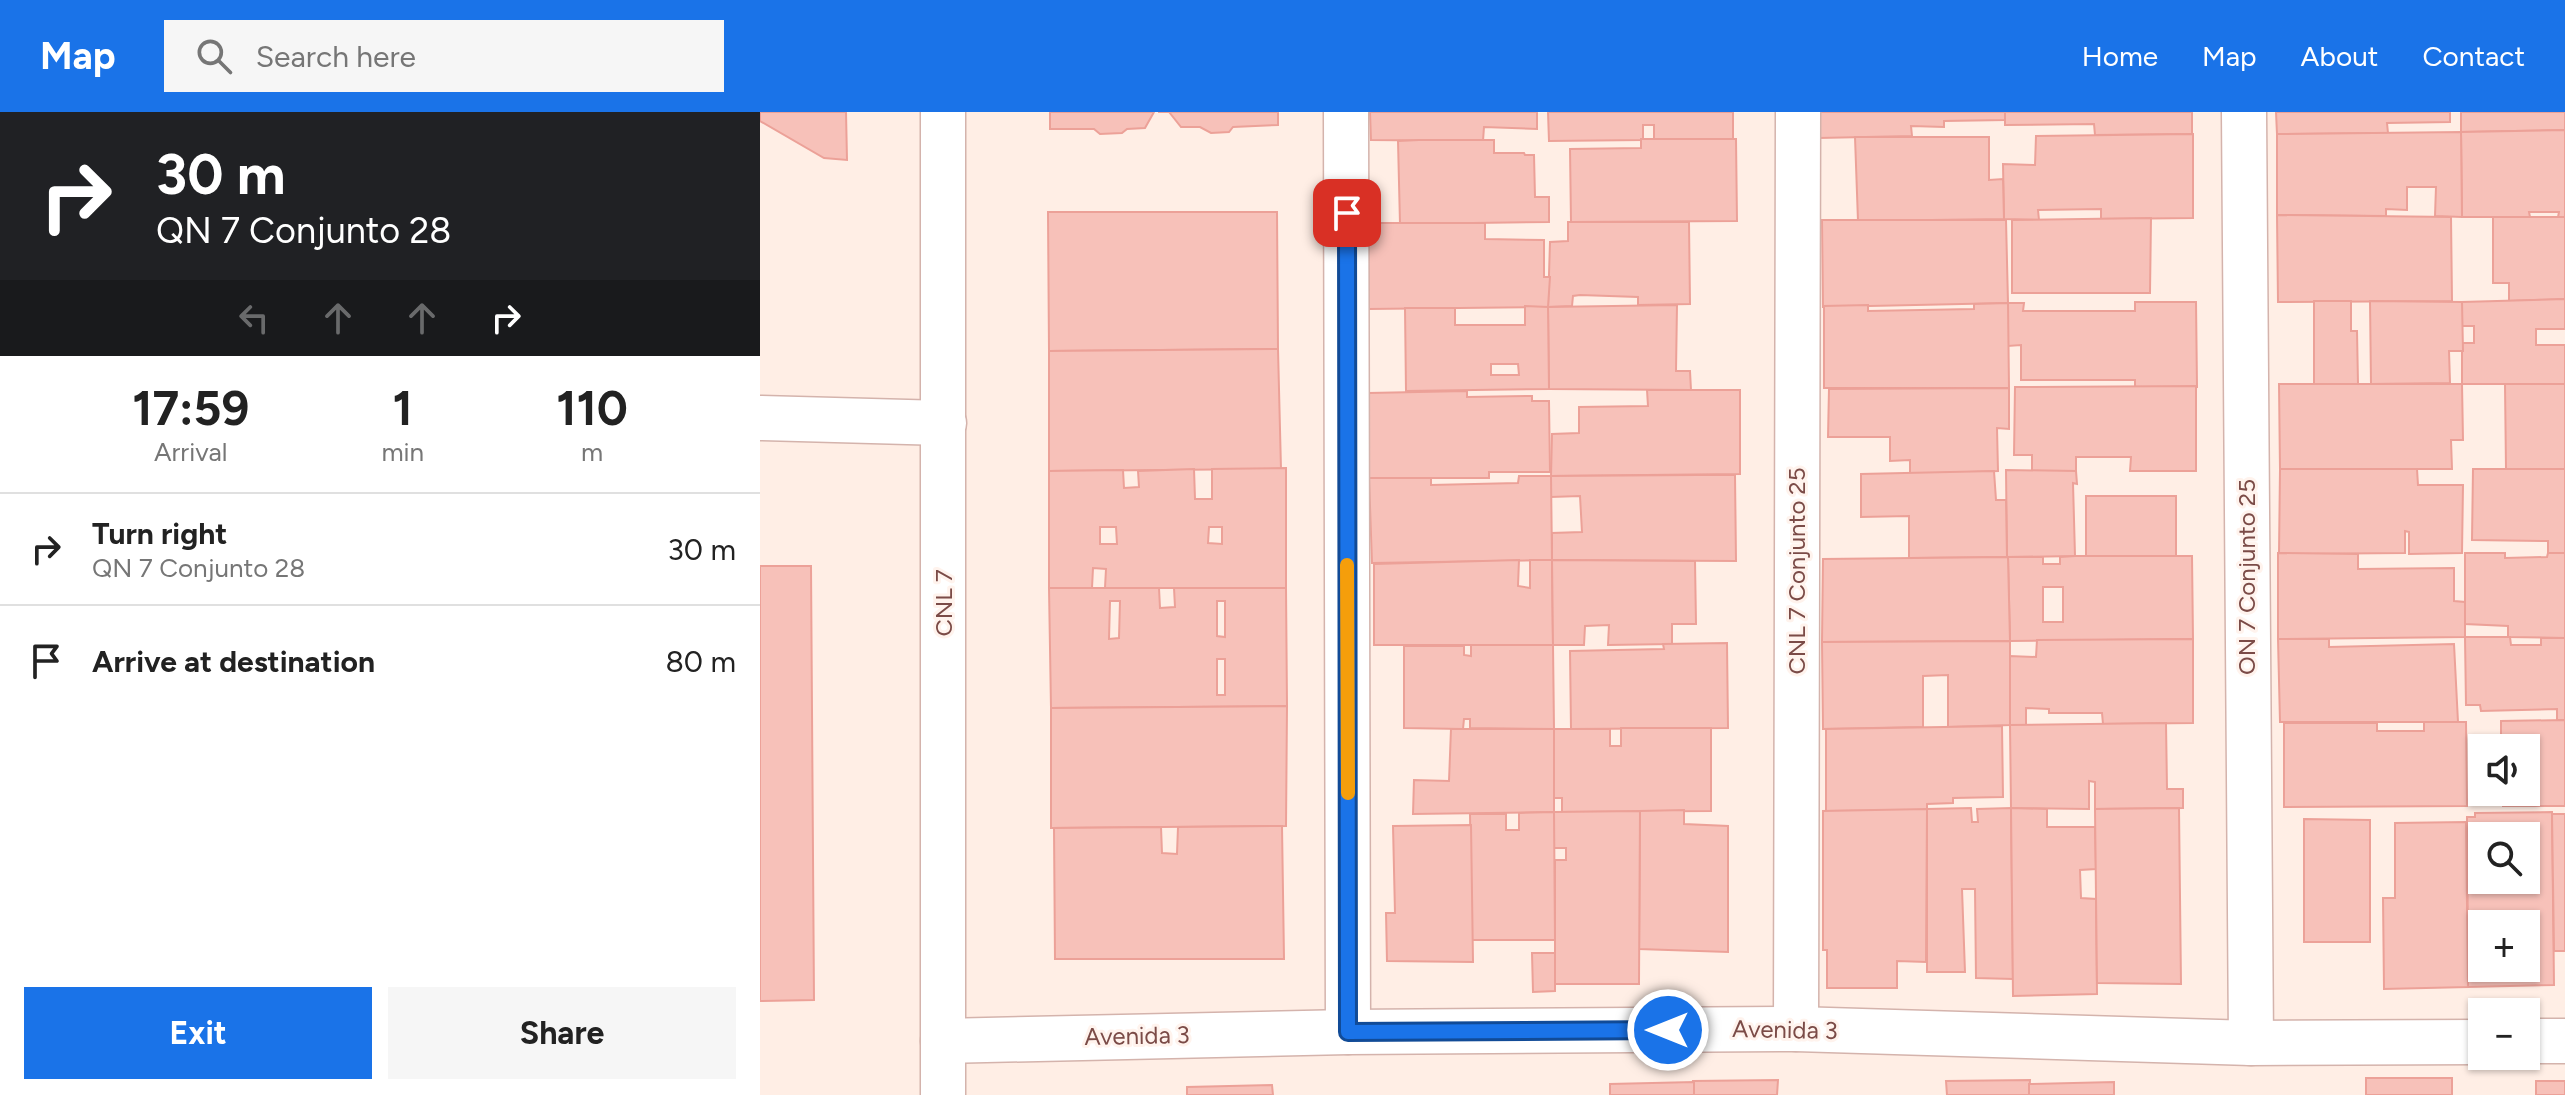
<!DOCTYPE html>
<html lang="en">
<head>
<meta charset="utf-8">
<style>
  :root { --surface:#fff; --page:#f6f6f6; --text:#222; --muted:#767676; --line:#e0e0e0; --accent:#1a73e8 }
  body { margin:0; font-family:Figtree,sans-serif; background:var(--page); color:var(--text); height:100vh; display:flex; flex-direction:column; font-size:30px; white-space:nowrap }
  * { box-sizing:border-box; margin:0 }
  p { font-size:26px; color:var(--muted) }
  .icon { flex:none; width:44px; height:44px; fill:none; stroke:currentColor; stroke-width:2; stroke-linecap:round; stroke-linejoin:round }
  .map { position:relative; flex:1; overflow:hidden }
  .details { display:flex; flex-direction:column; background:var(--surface); width:760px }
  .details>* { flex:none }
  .top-card { background:#202124; color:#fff; overflow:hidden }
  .fabs { position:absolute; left:1708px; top:622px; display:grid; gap:16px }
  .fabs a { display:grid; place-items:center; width:72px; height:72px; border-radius:0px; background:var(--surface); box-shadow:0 2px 6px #0004; font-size:40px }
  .pin { position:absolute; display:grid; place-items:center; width:68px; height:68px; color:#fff; margin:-34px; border-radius:16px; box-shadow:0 4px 12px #0006 }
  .me { position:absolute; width:88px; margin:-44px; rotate:270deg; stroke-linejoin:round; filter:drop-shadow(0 0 6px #0008) }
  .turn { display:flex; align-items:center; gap:28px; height:168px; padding:0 24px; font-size:36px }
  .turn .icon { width:104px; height:104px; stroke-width:2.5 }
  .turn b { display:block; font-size:56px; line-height:68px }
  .lanes { display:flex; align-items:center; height:76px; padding:0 24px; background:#0003; justify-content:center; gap:40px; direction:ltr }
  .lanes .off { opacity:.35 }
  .eta { display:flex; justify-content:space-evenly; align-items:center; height:136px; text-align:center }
  .eta b { font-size:48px; font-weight:700; line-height:56px }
  .button { display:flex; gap:16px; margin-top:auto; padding:16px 24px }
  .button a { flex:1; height:92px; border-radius:0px; background:var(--accent); color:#fff; font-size:32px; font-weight:700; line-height:92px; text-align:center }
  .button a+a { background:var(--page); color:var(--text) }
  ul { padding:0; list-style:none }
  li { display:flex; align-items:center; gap:24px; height:112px; padding:0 24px; border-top:2px solid var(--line) }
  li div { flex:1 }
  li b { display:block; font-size:30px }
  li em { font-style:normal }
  header { display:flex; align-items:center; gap:48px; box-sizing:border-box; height:112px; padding:0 40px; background:var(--accent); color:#fff }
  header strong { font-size:38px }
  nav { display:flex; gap:44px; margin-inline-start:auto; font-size:28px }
  .search { width:560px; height:72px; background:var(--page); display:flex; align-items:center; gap:20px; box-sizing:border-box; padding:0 28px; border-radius:0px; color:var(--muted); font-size:30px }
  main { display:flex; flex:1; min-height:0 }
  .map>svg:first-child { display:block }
</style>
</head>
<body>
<header>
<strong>Map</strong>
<div class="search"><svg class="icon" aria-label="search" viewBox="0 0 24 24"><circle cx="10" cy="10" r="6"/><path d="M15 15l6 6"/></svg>Search here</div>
<nav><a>Home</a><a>Map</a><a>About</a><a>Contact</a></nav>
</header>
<main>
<section class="details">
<div class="top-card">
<div class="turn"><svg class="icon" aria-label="right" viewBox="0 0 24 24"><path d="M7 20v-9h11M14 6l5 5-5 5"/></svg><div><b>30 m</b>QN 7 Conjunto 28</div></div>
<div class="lanes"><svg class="icon off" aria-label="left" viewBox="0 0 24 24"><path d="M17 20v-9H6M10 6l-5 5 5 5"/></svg><svg class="icon off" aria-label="ahead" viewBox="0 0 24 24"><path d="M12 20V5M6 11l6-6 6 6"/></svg><svg class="icon off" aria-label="ahead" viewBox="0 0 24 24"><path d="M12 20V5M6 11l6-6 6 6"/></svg><svg class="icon" aria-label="right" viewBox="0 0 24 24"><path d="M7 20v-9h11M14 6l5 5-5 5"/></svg></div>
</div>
<div class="eta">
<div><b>17:59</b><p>Arrival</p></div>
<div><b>1</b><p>min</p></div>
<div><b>110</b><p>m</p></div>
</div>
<ul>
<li><svg class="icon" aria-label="right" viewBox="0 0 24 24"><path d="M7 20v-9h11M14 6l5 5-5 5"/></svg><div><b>Turn right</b><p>QN 7 Conjunto 28</p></div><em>30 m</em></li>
<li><svg class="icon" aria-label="arrive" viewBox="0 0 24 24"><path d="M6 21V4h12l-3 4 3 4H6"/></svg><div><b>Arrive at destination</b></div><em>80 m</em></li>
</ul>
<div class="button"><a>Exit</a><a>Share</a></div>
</section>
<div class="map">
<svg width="1805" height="983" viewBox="0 0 1805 983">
  <rect width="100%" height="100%" fill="#ffeee5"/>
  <g fill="#f7c1b9" stroke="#eca198" stroke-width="2" fill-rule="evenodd">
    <path d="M 0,0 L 86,0 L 87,48 L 64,46 L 0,9 Z"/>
    <path d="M 290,0 L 394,0 L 385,16 L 367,17 L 362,21 L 340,22 L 334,17 L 290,17 Z"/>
    <path d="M 398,0 L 518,0 L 518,13 L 473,15 L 469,20 L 451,21 L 440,15 L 421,15 L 409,0 Z"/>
    <path d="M 610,0 L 777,0 L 777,17 L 724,15 L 723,29 L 611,28 Z"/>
    <path d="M 788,0 L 973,0 L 973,27 L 894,28 L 894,13 L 883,13 L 883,28 L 789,29 Z"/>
    <path d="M 1059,0 L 1245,0 L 1245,8 L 1184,9 L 1184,15 L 1151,14 L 1152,24 L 1059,26 Z"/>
    <path d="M 1245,0 L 1432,0 L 1432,22 L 1335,23 L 1334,12 L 1245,13 Z"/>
    <path d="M 1516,0 L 1690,0 L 1690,10 L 1627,11 L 1628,21 L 1517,22 Z"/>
    <path d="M 1701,0 L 1805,0 L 1805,18 L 1701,20 Z"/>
    <path d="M 1805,18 L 1805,105 L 1798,105 L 1799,100 L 1769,100 L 1770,105 L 1702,105 L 1701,20 Z"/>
    <path d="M 1701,20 L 1702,105 L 1675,104 L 1676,75 L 1647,75 L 1647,98 L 1626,97 L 1626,104 L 1517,103 L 1517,22 Z"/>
    <path d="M 1433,22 L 1433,106 L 1341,107 L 1341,97 L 1278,98 L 1279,108 L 1244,107 L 1243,52 L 1275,53 L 1276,24 Z"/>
    <path d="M 1095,25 L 1229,25 L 1229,68 L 1243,67 L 1244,107 L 1098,109 Z"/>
    <path d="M 881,27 L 976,27 L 977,109 L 811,110 L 810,37 L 881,36 Z"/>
    <path d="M 659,28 L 734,28 L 734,41 L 764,41 L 765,43 L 774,43 L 775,85 L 789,85 L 789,110 L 640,112 L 638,29 Z"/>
    <path d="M 288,100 L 517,100 L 518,237 L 289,239 Z"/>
    <path d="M 1517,103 L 1691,105 L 1692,189 L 1518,190 Z"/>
    <path d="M 1733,105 L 1805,105 L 1805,187 L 1749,189 L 1749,171 L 1733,171 Z"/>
    <path d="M 1391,106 L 1390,181 L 1252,181 L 1252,108 Z"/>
    <path d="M 1062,108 L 1246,108 L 1248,191 L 1063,195 Z"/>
    <path d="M 808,110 L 929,110 L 930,192 L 878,193 L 878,185 L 820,183 L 813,184 L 812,194 L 788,195 L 790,130 L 808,129 Z"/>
    <path d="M 608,111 L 725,111 L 725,127 L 784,128 L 784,165 L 790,165 L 788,195 L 609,197 Z"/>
    <path d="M 1805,187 L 1805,217 L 1776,217 L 1776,233 L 1805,233 L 1805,272 L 1702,272 L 1702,231 L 1714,231 L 1714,214 L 1702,214 L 1702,190 Z"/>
    <path d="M 1554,189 L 1591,189 L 1591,219 L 1597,219 L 1598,272 L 1554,273 Z"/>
    <path d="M 1610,189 L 1702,190 L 1703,239 L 1689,239 L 1690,271 L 1611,272 Z"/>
    <path d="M 1375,190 L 1436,190 L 1437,275 L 1375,275 L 1375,268 L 1261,268 L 1261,233 L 1248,234 L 1248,191 L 1264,191 L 1263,199 L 1375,199 Z"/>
    <path d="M 1248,191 L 1249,276 L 1064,276 L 1064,194 L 1108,193 L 1108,199 L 1214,197 L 1214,192 Z"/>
    <path d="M 917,193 L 916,259 L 930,259 L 931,278 L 789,277 L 788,195 Z"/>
    <path d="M 765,194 L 788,195 L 789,277 L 646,279 L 645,196 L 695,196 L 695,213 L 765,213 ZM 731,252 L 758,252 L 759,263 L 731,263 Z"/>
    <path d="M 518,237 L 521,357 L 289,359 L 289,239 Z"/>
    <path d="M 1519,272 L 1702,272 L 1703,328 L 1691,328 L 1692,357 L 1520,357 Z"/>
    <path d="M 1745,272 L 1805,272 L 1805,357 L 1746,357 Z"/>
    <path d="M 1436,274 L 1436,359 L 1370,359 L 1371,345 L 1316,345 L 1316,359 L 1272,359 L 1272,343 L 1254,343 L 1255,275 Z"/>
    <path d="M 1249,276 L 1249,317 L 1237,316 L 1238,359 L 1150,362 L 1150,348 L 1130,349 L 1130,325 L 1068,325 L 1069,277 Z"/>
    <path d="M 887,278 L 980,278 L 980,362 L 791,364 L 792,322 L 819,321 L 819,295 L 888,294 Z"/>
    <path d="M 707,279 L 707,285 L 772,284 L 772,289 L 789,289 L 790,360 L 729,360 L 729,366 L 609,366 L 609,281 Z"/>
    <path d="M 526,356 L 526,476 L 345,476 L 346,457 L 333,456 L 332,476 L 289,476 L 289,359 L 363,358 L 364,376 L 379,375 L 378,359 L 434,357 L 435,387 L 452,387 L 452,357 ZM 340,415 L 356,415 L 357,432 L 340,432 ZM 449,415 L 462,415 L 462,432 L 448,431 Z"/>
    <path d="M 1520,357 L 1657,357 L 1658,373 L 1703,373 L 1702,441 L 1649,442 L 1649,420 L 1645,419 L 1645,441 L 1519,442 Z"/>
    <path d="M 1713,357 L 1805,357 L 1805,441 L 1788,441 L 1788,429 L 1712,428 Z"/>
    <path d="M 1246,358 L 1316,359 L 1317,372 L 1313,371 L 1315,444 L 1247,445 Z"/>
    <path d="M 1234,359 L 1236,388 L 1246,388 L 1247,445 L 1149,446 L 1149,404 L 1101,405 L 1101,362 Z"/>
    <path d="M 938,363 L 975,363 L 976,449 L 792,448 L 792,421 L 822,420 L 820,384 L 791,385 L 791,364 Z"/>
    <path d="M 759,364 L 791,364 L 792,448 L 612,451 L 609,366 L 671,366 L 671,373 L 758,371 Z"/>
    <rect x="1326" y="384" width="90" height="60"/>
    <path d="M 1518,441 L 1598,442 L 1598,457 L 1694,456 L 1694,489 L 1705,490 L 1705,525 L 1518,527 Z"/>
    <path d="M 1705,441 L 1745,441 L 1745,446 L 1787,445 L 1788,441 L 1805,441 L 1805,526 L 1748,525 L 1748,514 L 1705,512 Z"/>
    <path d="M 1315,444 L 1432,444 L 1433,527 L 1250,529 L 1248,445 L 1283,445 L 1283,452 L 1300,452 L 1300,445 ZM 1283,475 L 1303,475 L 1303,510 L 1283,510 Z"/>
    <path d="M 1248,445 L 1250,529 L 1062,530 L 1063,447 Z"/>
    <path d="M 759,448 L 758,474 L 770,476 L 770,448 L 792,448 L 793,533 L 614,533 L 614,452 Z"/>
    <path d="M 792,448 L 935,449 L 936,512 L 912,512 L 912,532 L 848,533 L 849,513 L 825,514 L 824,533 L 793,533 Z"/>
    <path d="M 0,454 L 51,454 L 54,888 L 0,889 Z"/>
    <path d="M 289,476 L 399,476 L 400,496 L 415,495 L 414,476 L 526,476 L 527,594 L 291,596 ZM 350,489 L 360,489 L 359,526 L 349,527 ZM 457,489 L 465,489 L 465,525 L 457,524 ZM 457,547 L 465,547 L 465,583 L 457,583 Z"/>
    <path d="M 1705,525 L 1750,525 L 1751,533 L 1781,533 L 1781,526 L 1805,526 L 1805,608 L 1797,608 L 1797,597 L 1721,599 L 1720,593 L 1706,593 Z"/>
    <path d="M 1433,527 L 1433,611 L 1343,612 L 1342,601 L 1289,601 L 1289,597 L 1266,596 L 1266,613 L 1250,613 L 1250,544 L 1276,545 L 1277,528 Z"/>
    <path d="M 1518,527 L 1569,527 L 1569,535 L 1694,532 L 1698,610 L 1520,610 Z"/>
    <path d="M 1250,529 L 1250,613 L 1188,615 L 1188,563 L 1163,564 L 1163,615 L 1063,617 L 1062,530 Z"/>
    <path d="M 967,531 L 968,616 L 811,617 L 810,539 L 904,537 L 903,532 Z"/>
    <path d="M 711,533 L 793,533 L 794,617 L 710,616 L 710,607 L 704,607 L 703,617 L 644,616 L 644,534 L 704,534 L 704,543 L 711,544 Z"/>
    <path d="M 527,594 L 526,714 L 291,716 L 291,596 Z"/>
    <path d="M 1805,608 L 1805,694 L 1743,694 L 1743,680 L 1766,680 L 1766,636 L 1741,636 L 1741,609 Z"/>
    <path d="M 1664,610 L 1706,610 L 1707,694 L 1524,695 L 1524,611 L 1617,611 L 1617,619 L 1664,619 Z"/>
    <path d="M 1406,611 L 1407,677 L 1423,677 L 1423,696 L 1335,697 L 1335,670 L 1329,669 L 1329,697 L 1251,696 L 1250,613 Z"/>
    <path d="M 1242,614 L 1243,685 L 1193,686 L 1193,691 L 1167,692 L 1167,698 L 1066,699 L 1066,617 Z"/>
    <path d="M 861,616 L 951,616 L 951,699 L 802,700 L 802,686 L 794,686 L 794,617 L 850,617 L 850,634 L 861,634 Z"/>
    <path d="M 691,617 L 794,617 L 794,700 L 653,702 L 654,668 L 689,669 Z"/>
    <path d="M 1211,696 L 1212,710 L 1218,710 L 1217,697 L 1251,696 L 1253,867 L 1216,866 L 1215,777 L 1202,777 L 1205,860 L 1167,860 L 1167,697 Z"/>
    <path d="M 1251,696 L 1287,697 L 1287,715 L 1335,715 L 1336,757 L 1320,758 L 1321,786 L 1336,787 L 1337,882 L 1253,884 Z"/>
    <path d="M 1419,696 L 1421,872 L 1337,871 L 1335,697 Z"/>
    <path d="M 1167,697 L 1166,850 L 1137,849 L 1137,876 L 1067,876 L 1067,838 L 1063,838 L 1063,699 Z"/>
    <path d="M 924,698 L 924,712 L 968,714 L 968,840 L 879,837 L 880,699 Z"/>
    <path d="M 880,699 L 879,872 L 795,872 L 795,748 L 806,748 L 806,736 L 794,736 L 794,700 Z"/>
    <path d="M 794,700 L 795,828 L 712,828 L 710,702 L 746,702 L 746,718 L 759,718 L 759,701 Z"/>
    <path d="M 1792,700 L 1794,873 L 1708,875 L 1707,848 L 1720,847 L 1720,840 L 1708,840 L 1707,705 L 1715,705 L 1715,701 ZM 1722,724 L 1766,724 L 1766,768 L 1722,768 ZM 1722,812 L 1766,812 L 1766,856 L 1722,856 Z"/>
    <path d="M 1792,702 L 1805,702 L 1805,839 L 1794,839 Z"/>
    <path d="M 1544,707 L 1610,708 L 1610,830 L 1544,830 Z"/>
    <path d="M 1706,710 L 1708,875 L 1624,877 L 1623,786 L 1635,786 L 1635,711 Z"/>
    <path d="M 711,713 L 713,850 L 627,849 L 626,801 L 635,801 L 633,714 Z"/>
    <path d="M 522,714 L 524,847 L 295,847 L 294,716 L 401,715 L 402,741 L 417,742 L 418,715 Z"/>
    <path d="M 772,841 L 795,841 L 795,879 L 773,880 Z"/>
    <rect x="1606" y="966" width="86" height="17"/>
    <path d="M 1018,968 L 1017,983 L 934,983 L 933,969 Z"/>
    <path d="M 1270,968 L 1269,983 L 1187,983 L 1186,969 Z"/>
    <rect x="1776" y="969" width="29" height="14"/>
    <path d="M 934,970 L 934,983 L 850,983 L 850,972 Z"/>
    <path d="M 1354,970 L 1354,983 L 1269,983 L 1269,972 Z"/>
    <path d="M 512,973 L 513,983 L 427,983 L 427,975 Z"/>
  </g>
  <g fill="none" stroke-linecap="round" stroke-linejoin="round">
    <g stroke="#d4b3ac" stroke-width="47">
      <g id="minor">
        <path d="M 183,0 L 183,983"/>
        <path d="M 586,0 L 588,920"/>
        <path d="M 1484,0 L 1491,931"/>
        <path d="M 0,306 L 184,311"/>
        <path d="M 1036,917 L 1038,0"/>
        <path d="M 183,929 L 588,920 L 1036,917 L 1491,931 L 1722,930"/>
        <path d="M 1766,929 L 1805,929"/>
      </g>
    </g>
    <use href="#minor" stroke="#fff" stroke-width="44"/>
  </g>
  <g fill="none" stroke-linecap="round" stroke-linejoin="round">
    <g stroke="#114b97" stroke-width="20">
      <path id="route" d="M 587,101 L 588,920 L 908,918"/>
    </g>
    <use href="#route" stroke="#1a73e8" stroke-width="14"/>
    <path stroke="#f59e0b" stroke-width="14" d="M 587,453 L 588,681"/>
  </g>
  <g text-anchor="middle" stroke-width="6" stroke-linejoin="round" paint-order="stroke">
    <g font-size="24" fill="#7b4b47" stroke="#fff3ed">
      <text transform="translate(1037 459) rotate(-90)" y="8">CNL 7 Conjunto 25</text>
      <text transform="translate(1487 465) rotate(-90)" y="8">ON 7 Conjunto 25</text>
      <text transform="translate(184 491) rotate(-90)" y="8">CNL 7</text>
      <text transform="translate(1025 918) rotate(1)" y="8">Avenida 3</text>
      <text transform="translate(377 924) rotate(-1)" y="8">Avenida 3</text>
    </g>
  </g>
</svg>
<div class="fabs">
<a><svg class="icon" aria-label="sound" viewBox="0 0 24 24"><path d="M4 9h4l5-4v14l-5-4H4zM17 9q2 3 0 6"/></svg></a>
<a><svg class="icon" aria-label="search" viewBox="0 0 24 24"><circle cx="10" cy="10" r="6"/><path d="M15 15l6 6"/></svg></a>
<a>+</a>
<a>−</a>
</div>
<div class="pin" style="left:587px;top:101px;background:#d93025"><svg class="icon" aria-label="arrive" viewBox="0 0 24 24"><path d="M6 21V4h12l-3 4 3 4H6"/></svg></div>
<svg class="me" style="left:908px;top:918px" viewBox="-20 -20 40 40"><circle r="17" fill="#1a73e8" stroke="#fff" stroke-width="3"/><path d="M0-11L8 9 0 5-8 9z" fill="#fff"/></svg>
</div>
</main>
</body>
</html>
